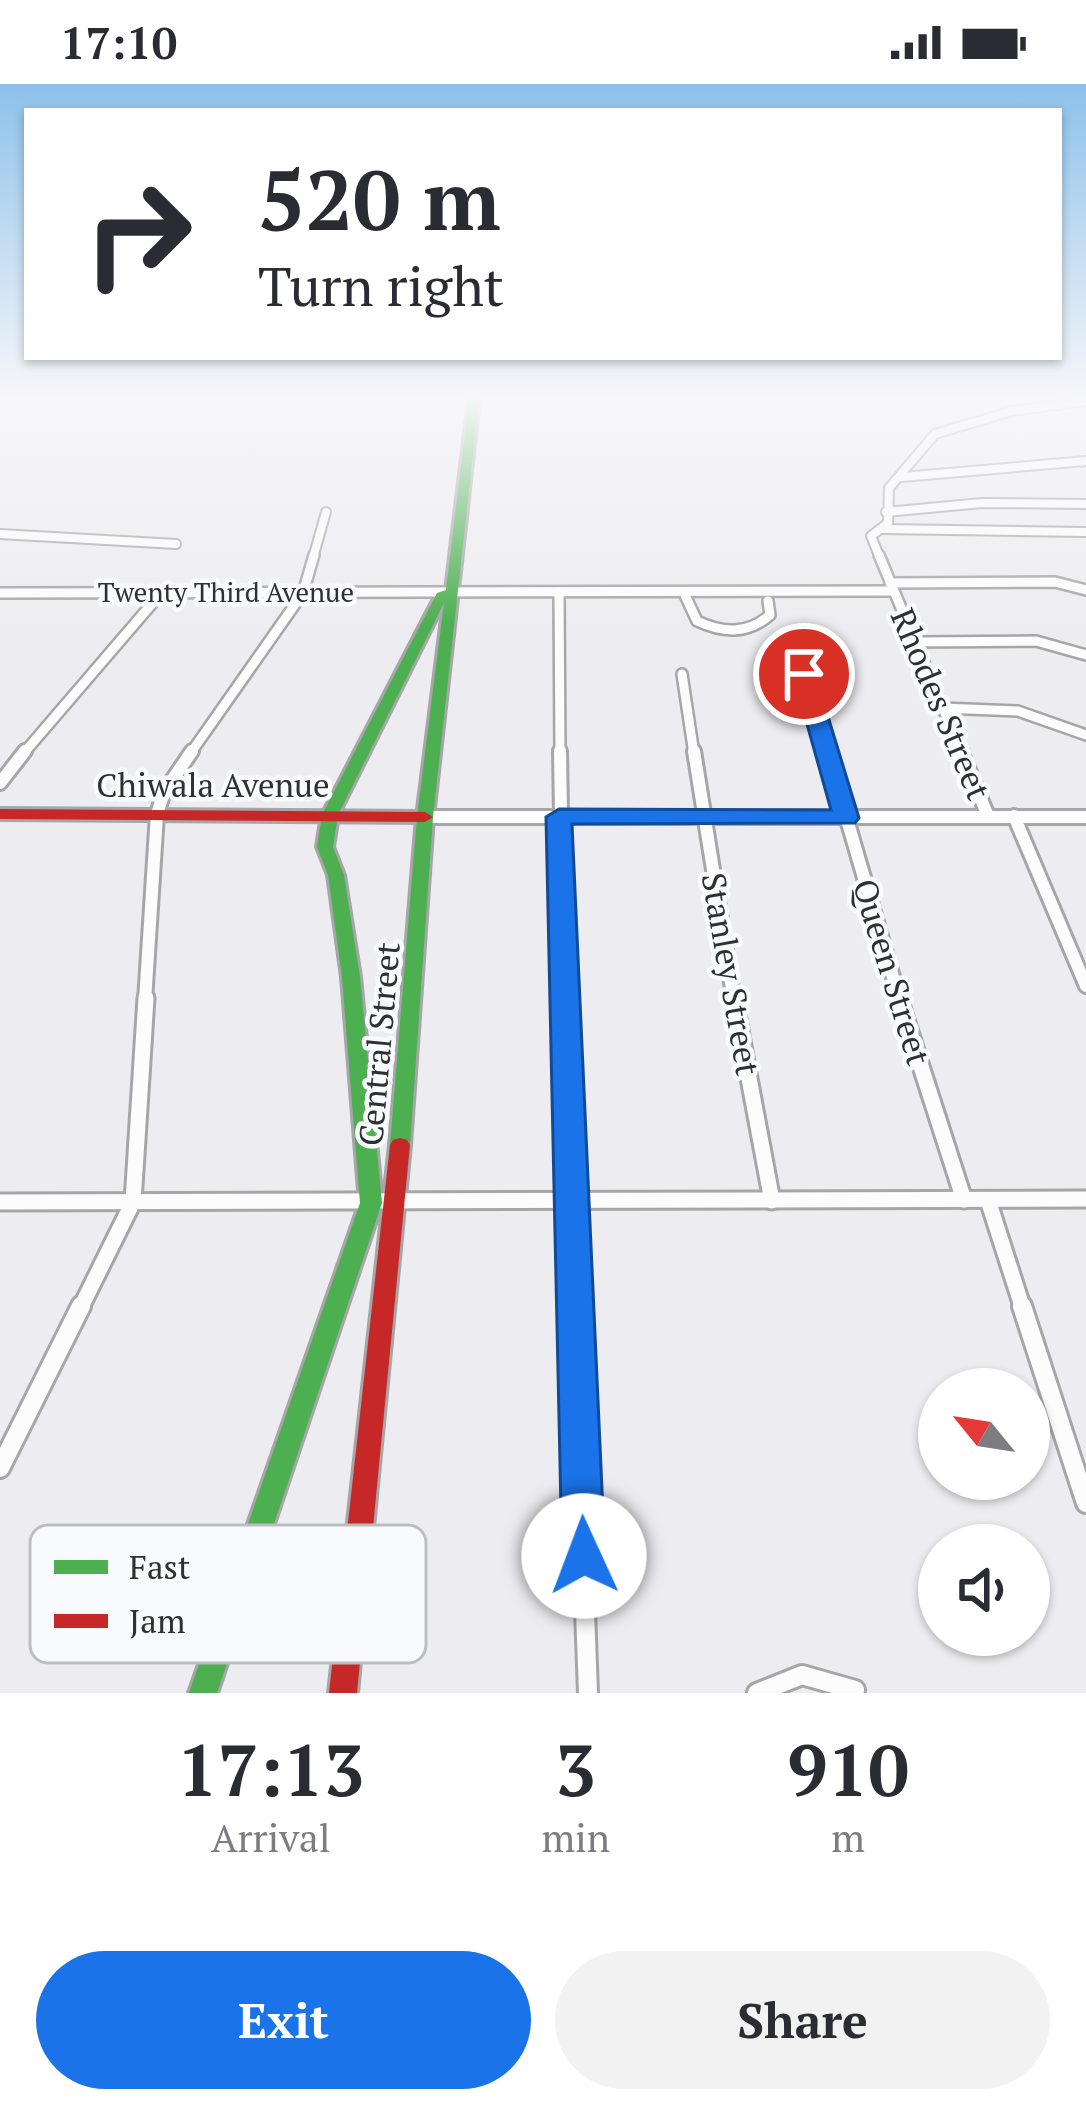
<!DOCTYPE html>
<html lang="en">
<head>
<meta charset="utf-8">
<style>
  :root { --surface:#fff; --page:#f2f2f3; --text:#2b2b33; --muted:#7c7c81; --accent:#1a73e8 }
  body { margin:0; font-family:"PT Serif",serif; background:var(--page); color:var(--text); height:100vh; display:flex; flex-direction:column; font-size:45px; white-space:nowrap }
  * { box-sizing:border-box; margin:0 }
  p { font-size:39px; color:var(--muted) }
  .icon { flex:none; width:66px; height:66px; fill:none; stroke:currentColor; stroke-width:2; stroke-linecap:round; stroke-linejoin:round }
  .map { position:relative; height:1609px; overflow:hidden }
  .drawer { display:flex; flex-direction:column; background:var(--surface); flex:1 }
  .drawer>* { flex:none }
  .hud { position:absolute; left:24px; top:24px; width:1038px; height:252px; border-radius:0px; box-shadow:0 3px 9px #0004; background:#fff; color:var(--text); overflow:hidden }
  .needle { width:78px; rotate:300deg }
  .controls { position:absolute; left:918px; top:1284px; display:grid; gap:24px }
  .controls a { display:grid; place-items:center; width:132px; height:132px; border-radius:50%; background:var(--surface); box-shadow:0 3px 9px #0004; font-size:60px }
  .pin { position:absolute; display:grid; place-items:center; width:102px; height:102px; color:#fff; margin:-51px; border:6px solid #fff; border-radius:50%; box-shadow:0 3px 12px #0007 }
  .me { position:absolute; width:132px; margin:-66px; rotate:358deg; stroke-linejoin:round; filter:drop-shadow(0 0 9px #0008) }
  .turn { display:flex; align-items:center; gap:42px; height:252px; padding:0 36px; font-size:54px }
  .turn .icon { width:156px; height:156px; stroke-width:2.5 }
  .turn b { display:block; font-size:84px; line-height:102px }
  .eta { display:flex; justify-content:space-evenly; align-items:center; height:204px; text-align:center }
  .eta b { font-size:72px; font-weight:800; line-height:84px }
  .cta { display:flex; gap:24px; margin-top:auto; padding:24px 36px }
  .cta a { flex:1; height:138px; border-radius:72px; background:var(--accent); color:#fff; font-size:48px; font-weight:800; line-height:138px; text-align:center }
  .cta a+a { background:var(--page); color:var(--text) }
  .status { display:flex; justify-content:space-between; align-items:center; height:84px; padding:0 60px; background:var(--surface); direction:ltr }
  .status svg { height:33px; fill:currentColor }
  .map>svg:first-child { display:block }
</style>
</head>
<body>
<div class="status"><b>17:10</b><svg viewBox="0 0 49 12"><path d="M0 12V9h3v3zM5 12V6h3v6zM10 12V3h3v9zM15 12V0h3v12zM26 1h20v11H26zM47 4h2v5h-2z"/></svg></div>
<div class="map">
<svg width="1086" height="1609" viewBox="0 0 1086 1609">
  <rect width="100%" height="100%" fill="#ededf1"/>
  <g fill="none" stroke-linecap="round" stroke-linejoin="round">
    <g stroke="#a6a6a8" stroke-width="12">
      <g id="street-far4">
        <path d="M 902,393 L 1086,377"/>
        <path d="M 886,428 L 982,419 L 1086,420"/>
        <path d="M 883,445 L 1086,448"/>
        <path d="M 0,450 L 176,460"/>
        <path d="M 313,474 L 326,428"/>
        <path d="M 880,474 L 871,452 L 888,439 L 889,404 L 935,350 L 1012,327 L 1086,317"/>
      </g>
    </g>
    <g stroke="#a6a6a8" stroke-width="14">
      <g id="street-far3">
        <path d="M 879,471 L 962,670"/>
        <path d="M 890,499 L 1055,498 L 1086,506"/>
        <path d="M 559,508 L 560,670"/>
        <path d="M 0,509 L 893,507"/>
        <path d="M 684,509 L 697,537 C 723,549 747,551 770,531 L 768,517"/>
        <path d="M 915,558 L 1036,557 L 1086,571"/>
        <path d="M 682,590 L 694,670"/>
        <path d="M 804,590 L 828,670"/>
        <path d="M 942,624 L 1018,627 L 1086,651"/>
        <path d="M 23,670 L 162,508"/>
        <path d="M 190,670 L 303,509 L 314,471"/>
      </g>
    </g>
    <g stroke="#a6a6a8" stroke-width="18">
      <g id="street-far2">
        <path d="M 560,667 L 564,917"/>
        <path d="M 694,667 L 734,917"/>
        <path d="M 827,667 L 900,917"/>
        <path d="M 961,667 L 988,732"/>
        <path d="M 0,699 L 25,667"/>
        <path d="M 1014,732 L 1086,902"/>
        <path d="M 425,733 L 1086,733"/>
        <path d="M 145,917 L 157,730 L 164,708 L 192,667"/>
      </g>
    </g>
    <g stroke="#a6a6a8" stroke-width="21">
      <g id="street-far1">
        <path d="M 564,914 L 574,1225"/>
        <path d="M 734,914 L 772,1117"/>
        <path d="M 899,914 L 964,1116"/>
        <path d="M 988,1116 L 1023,1225"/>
        <path d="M 0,1118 L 1086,1115"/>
        <path d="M 80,1225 L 133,1118 L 146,914"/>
      </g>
    </g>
    <g stroke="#a6a6a8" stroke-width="24">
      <g id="street">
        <path d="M 574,1222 L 588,1609"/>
        <path d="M 1022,1222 L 1086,1419"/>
        <path d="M 0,1384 L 81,1222"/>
        <path d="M 757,1609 L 802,1591 L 855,1606"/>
      </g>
    </g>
    <g stroke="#a6a6a8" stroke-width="6">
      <path id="fast" d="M 469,315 L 479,315 L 433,733 L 410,1061 L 407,1066 L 400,1068 L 393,1066 L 390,1061 L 417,733 L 444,519 L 338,731 L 333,763 L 344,791 L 360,893 L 382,1119 L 217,1609 L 189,1609 L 360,1119 L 342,893 L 328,791 L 317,763 L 322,731 L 437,509 L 446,506 Z"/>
    </g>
    <g stroke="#a6a6a8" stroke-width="6">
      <g id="jam">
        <path d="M 0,725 L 425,728 L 433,733 L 425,738 L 0,735 Z"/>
        <path d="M 400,1054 L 407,1056 L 410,1061 L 357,1609 L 329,1609 L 390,1061 L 393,1056 Z"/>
      </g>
    </g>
    <use href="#street-far4" stroke="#fcfcfd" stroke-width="8"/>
    <use href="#street-far3" stroke="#fcfcfd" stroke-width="9"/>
    <use href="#street-far2" stroke="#fcfcfd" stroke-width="12"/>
    <use href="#street-far1" stroke="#fcfcfd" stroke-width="15"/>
    <use href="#street" stroke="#fcfcfd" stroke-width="18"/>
    <use href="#fast" fill="#4caf50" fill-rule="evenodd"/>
    <use href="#jam" fill="#c62828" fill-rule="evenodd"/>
  </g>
  <linearGradient id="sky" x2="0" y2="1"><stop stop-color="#8dc1ea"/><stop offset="0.58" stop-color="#f7f7f9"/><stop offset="1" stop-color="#f7f7f9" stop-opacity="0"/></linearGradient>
  <rect width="1086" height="541" fill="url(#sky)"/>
  <path fill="#1a73e8" stroke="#114b97" stroke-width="3" d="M 804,583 L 815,590 L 859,734 L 855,739 L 572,740 L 605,1472 L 599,1487 L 584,1493 L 568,1487 L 562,1472 L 546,733 L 559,725 L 831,726 L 793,590 Z"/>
  <g text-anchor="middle" stroke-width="9" stroke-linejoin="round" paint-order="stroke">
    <g font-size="27" fill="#2f3032" stroke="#f9fafe">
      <text x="226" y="518">Twenty Third Avenue</text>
    </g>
    <g font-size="33" fill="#2f3032" stroke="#f9fafe">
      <text transform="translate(941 620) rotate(67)" y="12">Rhodes Street</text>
      <text x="213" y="713">Chiwala Avenue</text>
      <text transform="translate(892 888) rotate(73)" y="12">Queen Street</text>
      <text transform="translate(731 890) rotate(80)" y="12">Stanley Street</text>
      <text transform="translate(379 960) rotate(-85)" y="12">Central Street</text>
    </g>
  </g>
  <rect x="30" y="1441" width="396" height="138" rx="18" fill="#f9fafe" stroke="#bcbdc1" stroke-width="3"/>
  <rect x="54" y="1476" width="54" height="14" fill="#4caf50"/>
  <rect x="54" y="1530" width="54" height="14" fill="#c62828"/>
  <g font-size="33" fill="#2f3032">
    <text x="129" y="1495">Fast</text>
    <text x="129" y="1549">Jam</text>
  </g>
</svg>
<div class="controls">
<a><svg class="needle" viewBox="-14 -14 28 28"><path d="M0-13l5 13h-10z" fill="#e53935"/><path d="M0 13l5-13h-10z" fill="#7c7c81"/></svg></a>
<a><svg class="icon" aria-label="sound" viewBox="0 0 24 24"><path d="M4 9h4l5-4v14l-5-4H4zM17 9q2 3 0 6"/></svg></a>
</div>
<div class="pin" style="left:804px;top:590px;background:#d93025"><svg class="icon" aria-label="arrive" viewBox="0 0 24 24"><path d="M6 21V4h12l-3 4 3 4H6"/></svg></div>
<svg class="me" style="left:584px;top:1472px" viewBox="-20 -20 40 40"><circle r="19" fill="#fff"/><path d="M0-13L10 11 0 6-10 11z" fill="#1a73e8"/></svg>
<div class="hud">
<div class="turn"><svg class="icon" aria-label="right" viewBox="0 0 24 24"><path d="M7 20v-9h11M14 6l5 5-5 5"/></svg><div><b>520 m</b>Turn right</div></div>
</div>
</div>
<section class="drawer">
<div class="eta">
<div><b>17:13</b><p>Arrival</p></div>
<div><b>3</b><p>min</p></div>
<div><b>910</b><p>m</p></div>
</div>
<div class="cta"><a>Exit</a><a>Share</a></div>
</section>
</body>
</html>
